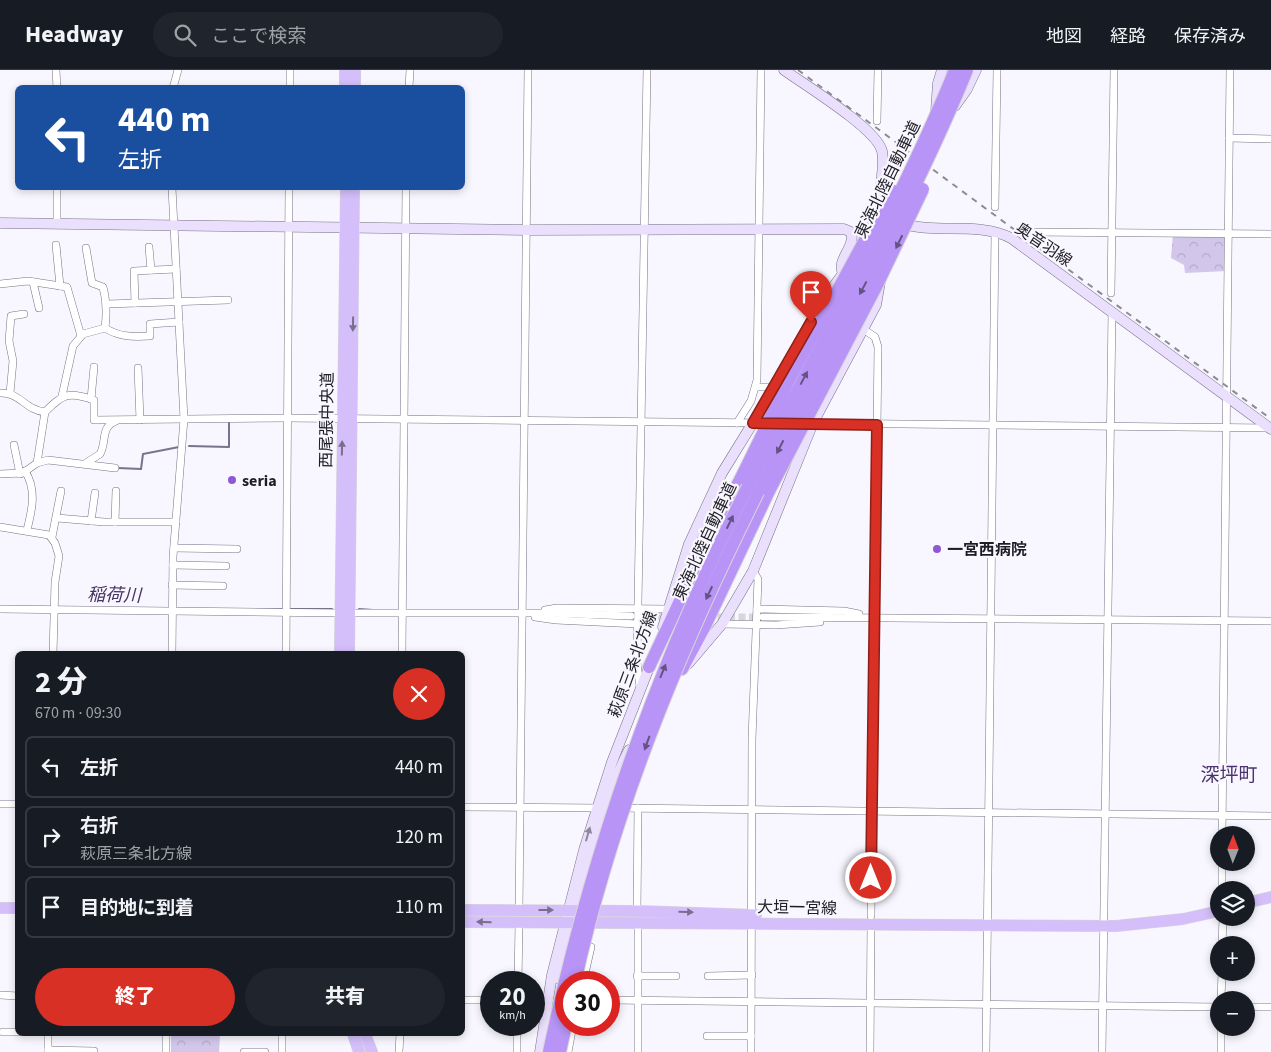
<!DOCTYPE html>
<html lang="ja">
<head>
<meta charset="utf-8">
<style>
  :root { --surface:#171b24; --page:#20242c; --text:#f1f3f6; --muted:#9ea1a6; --line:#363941; --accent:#d93025 }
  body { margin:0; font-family:"Source Sans 3","Noto Sans JP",sans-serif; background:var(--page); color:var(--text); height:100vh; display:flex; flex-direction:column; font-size:19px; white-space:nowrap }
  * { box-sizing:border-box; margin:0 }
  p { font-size:16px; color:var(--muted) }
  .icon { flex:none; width:28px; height:28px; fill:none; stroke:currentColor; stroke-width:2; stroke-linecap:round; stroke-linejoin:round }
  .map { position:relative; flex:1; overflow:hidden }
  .panel { position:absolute; left:15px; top:581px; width:450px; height:385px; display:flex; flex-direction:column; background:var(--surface); border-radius:8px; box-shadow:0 2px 8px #0003 }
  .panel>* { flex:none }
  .banner { position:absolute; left:15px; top:15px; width:450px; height:105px; border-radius:8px; box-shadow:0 2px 8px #0003; background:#1a4fa0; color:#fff; overflow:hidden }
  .needle { width:32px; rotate:1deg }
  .buttons { position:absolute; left:1210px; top:756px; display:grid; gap:10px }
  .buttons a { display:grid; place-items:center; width:45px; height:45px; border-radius:50%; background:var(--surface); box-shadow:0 2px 8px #0003; font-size:25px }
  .speed { position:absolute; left:480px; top:901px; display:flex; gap:10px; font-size:25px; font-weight:700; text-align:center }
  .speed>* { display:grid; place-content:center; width:65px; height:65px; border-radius:50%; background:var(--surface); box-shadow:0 2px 8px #0003; line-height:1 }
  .speed small { font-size:12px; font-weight:400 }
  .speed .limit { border:8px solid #d22; background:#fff; color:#111 }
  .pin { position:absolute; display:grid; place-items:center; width:42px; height:42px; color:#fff; margin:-51px -21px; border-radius:50% 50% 50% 0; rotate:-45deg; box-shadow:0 0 5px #0007 }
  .pin .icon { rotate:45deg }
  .me { position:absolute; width:55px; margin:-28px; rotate:0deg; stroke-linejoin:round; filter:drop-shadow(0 0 4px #0008) }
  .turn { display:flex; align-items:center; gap:18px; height:105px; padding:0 20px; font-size:22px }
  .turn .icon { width:65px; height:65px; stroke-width:2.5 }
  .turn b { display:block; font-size:35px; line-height:42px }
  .round { display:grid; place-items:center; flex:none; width:52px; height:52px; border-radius:26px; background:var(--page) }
  .overview { display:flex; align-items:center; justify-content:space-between; height:85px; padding:0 20px }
  h1 { font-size:30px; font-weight:800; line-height:38px }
  .action { display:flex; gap:10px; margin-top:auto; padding:10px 20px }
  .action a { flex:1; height:58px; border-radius:30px; background:var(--accent); color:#fff; font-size:20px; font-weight:800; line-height:58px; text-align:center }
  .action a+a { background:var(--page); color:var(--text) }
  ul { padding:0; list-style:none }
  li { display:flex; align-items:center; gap:15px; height:62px; margin:0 10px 8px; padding:0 10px; border:2px solid var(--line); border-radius:8px }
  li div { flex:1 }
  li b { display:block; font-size:19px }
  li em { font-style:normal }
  header { display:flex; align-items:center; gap:30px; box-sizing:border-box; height:70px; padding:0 25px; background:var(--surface); border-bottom:1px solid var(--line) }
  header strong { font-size:24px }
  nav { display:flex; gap:28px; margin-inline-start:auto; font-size:18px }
  .search { width:350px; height:45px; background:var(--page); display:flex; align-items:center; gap:12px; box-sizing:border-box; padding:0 18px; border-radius:28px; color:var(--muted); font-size:19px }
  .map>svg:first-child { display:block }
</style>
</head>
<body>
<header>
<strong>Headway</strong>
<div class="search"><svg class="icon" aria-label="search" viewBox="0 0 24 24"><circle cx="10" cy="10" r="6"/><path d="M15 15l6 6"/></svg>ここで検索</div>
<nav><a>地図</a><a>経路</a><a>保存済み</a></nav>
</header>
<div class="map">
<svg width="1271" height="982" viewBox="0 0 1271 982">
  <defs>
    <pattern id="forest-crowns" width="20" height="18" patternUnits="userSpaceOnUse" patternTransform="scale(1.25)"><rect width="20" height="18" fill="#d2c7ea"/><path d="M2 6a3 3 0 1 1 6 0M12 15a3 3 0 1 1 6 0" fill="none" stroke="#b4aac8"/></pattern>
  </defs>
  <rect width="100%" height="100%" fill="#f8f6fe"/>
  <g fill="url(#forest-crowns)">
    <path d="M 1173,164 L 1227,164 L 1227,201 L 1185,203 L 1184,195 L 1171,188 Z"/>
    <path d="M 171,964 L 220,964 L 219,982 L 171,982 Z"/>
  </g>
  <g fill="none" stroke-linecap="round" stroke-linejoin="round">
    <g stroke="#7b728d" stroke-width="2">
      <path d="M 189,376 L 229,377 L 229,353"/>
      <path d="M 118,398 L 141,399 L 143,384 L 179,377"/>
      <path d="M 256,539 L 283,539"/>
      <path d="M 291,539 L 332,539"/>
      <path d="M 359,539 L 373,540"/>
    </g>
    <g stroke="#d7d5dd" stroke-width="7" stroke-dasharray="7 3.5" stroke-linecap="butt">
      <path d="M 634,546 L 668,547"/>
      <path d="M 707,547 L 761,547"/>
    </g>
    <g stroke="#777283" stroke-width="8">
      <g id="street">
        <path d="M 56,0 L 57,18"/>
        <path d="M 173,18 L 178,0"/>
        <path d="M 290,18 L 290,0"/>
        <path d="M 409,18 L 410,0"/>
        <path d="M 877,51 L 878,0"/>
        <path d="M 1229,68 L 1271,69"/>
        <path d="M 57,118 L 57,154"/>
        <path d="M 995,137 L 997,0"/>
        <path d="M 1030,162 L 1271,164"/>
        <path d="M 56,175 L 60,216"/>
        <path d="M 149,177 L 151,200"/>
        <path d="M 33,212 L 39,238"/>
        <path d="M 0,214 L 28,211 L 67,217 L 81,266"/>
        <path d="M 1111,223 L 1114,0"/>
        <path d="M 135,233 L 134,201 L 176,199"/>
        <path d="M 107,234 L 228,230"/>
        <path d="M 860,257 L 875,267 L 878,277 L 871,846"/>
        <path d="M 105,258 C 119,267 133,267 150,266 L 150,254 L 179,252"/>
        <path d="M 138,298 L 140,350"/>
        <path d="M 756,317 L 775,317"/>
        <path d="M 0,323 C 20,322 25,340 45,342 C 63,324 68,321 94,330 L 94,350 L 287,348 L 769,353"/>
        <path d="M 10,323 L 13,291 L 9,271 L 11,246 L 24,244"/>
        <path d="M 62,326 L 73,276 L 83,264 L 105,258 C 107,243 107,232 103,217 L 92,213 L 86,178"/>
        <path d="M 91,329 L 94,297"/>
        <path d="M 737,353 L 751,331 L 757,310 L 761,0"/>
        <path d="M 810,353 L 1269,358"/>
        <path d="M 14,375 L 20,404"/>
        <path d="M 37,393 L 45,342"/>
        <path d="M 86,393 L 100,384 C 107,372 100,357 116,351"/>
        <path d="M 25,401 C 37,420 32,440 27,460"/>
        <path d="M 0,404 L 23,403 L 37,393 L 48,390 L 115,398"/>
        <path d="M 57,448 L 104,452 L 176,452"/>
        <path d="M 91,451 L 95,423"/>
        <path d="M 115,452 L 116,421"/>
        <path d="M 0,457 L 49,465 L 55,473 L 59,486 L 55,512 L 53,584"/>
        <path d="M 52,467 L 61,421"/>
        <path d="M 174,478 L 237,479"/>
        <path d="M 173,495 L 226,496"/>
        <path d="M 172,515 L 223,516"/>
        <path d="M 0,539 L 340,543"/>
        <path d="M 757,539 L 844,541 L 859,544"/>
        <path d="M 545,540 L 557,538 L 668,539"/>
        <path d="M 350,543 L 545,543 L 631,546"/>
        <path d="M 535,547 L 556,550 L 638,554"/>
        <path d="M 763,547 L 1271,551"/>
        <path d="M 722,554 L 776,555 L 820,552"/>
        <path d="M 172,584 L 173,487 L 184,349 L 172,118"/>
        <path d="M 286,584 L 289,118"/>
        <path d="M 402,584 L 406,118"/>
        <path d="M 640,617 L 637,593 C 642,395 642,198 647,0"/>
        <path d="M 0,734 L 18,734"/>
        <path d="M 462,737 L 601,738"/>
        <path d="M 621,738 L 1271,746"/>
        <path d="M 1222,765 L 1230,0"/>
        <path d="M 1222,820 L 1222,792"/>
        <path d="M 519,841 L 528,0"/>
        <path d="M 637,841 L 638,738"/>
        <path d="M 1222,875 L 1223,848"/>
        <path d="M 637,906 L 676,906"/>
        <path d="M 708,906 L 752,905"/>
        <path d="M 518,912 L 519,853"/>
        <path d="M 583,912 L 591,877"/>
        <path d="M 0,925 L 18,926"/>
        <path d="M 462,930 L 491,930"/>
        <path d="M 534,930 L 547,930"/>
        <path d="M 609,930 L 1219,937"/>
        <path d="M 1221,930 L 1222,902"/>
        <path d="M 1246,937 L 1271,937"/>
        <path d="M 1221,958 L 1221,982"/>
        <path d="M 3,962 L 18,962"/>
        <path d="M 707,966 L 751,966"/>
        <path d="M 48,980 L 94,981"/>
        <path d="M 48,982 L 48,964"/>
        <path d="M 166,982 L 166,964"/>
        <path d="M 244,982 L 265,982"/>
        <path d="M 282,982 L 282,964"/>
        <path d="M 399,982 L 400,964"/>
        <path d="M 517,982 L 517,955"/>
        <path d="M 568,982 L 573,955"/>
        <path d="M 638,982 L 638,852"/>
        <path d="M 751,982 L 752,669 L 758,509 L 753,501"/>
        <path d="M 870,982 L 871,854"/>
        <path d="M 986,982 L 995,162"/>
        <path d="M 1102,982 L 1112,241"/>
      </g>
    </g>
    <g stroke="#777283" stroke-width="11">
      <g id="secondary">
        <path d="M 784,0 C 805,15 877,59 882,81 C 886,99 876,122 884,139"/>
        <path d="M 955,36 L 967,19 L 976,0"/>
        <path d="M 936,41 L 938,13 L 942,0"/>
        <path d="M 0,153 L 527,160 L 844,159 L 851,162 C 856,177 836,190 843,203"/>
        <path d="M 901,153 C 936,165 978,151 1011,168 L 1271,359"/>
        <path d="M 663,557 L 689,474 L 722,403 L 775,317 L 820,235 L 842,205"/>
        <path d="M 688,594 L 722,554 L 753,501 L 813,353 L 876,235 L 880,212"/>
        <path d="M 559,909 C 577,833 594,749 629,680"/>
        <path d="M 540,982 L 552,905 L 584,780 L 612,692 L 652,590"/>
      </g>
    </g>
    <g stroke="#d7d6d7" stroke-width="12">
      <g id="primary">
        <path d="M 345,0 L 345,18"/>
        <path d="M 355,18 L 355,0"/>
        <path d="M 340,584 L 346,118"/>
        <path d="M 349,584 L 354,118"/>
        <path d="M 1246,833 L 1271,827"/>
        <path d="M 0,838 L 18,838"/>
        <path d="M 462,840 L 637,841 L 756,845"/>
        <path d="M 462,852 L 1116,856 L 1183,849 L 1219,841"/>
        <path d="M 353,964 L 359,982"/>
        <path d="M 365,964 L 372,982"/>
      </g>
    </g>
    <g stroke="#d7d6d7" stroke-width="14">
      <g id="highway">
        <path d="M 649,597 L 714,458 L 741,408"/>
        <path d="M 682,599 L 704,558 L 769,421"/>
      </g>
    </g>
    <use href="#street" stroke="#fff" stroke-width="7"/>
    <use href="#secondary" stroke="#eadffc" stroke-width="10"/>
    <use href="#primary" stroke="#d4bffa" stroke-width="11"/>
    <use href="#highway" stroke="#b894f6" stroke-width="12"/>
    <path stroke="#8d8b92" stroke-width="2" stroke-dasharray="6 6" stroke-linecap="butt" d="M 798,0 L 1271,349"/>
    <g stroke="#d7d6d7" stroke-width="14" stroke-linecap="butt">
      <g id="highway-bridge">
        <path d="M 741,408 L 789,310 L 892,120"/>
        <path d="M 769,421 L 877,215 L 923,119"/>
        <path d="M 575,912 C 617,724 693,548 781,377 C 844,252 914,130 967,0"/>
        <path d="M 549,982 C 588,796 649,617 733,446 C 806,297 892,154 955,0"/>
        <path d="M 560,982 L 566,954"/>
      </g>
    </g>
    <use href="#highway-bridge" stroke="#b894f6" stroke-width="12"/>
  </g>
  <defs><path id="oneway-solid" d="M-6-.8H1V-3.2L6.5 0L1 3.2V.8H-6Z" transform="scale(1.25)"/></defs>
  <g fill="#645382">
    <use href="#oneway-solid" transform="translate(899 172) rotate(116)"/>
    <use href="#oneway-solid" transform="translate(863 218) rotate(118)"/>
    <use href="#oneway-solid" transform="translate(804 308) rotate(-62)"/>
    <use href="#oneway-solid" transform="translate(780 377) rotate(117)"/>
    <use href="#oneway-solid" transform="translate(730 452) rotate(-64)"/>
    <use href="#oneway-solid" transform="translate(709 523) rotate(115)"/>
    <use href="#oneway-solid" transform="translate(663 601) rotate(-68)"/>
    <use href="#oneway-solid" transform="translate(647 673) rotate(110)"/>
  </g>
  <g fill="#7a6e8e">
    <use href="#oneway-solid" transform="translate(353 254) rotate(91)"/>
    <use href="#oneway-solid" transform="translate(342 378) rotate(-89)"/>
    <use href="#oneway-solid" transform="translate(546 840)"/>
    <use href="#oneway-solid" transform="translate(686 842) rotate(2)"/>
    <use href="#oneway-solid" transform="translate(484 852) rotate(-179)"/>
  </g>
  <use fill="#8f889a" href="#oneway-solid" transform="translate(588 764) rotate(-74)"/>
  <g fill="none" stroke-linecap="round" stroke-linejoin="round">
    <g stroke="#8d1f18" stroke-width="12">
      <path id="route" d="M 811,252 L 753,353 L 877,355 L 871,808"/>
    </g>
    <use href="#route" stroke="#d93025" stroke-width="9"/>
  </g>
  <g fill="#8c59d2" stroke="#f8f6fe" stroke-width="2">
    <circle cx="232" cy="410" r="5"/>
    <circle cx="937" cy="479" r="5"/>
  </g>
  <g text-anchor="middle" stroke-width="4.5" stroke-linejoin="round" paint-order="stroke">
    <g font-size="16" fill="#1f1d23" stroke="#f8f6fe">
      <text transform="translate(887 109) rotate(-64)" y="6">東海北陸自動車道</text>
      <text transform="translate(1044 174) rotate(34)" y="6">奥音羽線</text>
      <text transform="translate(326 350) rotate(-89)" y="6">西尾張中央道</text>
      <text transform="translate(704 471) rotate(-65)" y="6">東海北陸自動車道</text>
      <text transform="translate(632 594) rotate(-70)" y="6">萩原三条北方線</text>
      <text transform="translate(797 837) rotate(1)" y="6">大垣一宮線</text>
    </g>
    <g font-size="16" font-weight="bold" fill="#1f1d23" stroke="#f8f6fe" text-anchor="start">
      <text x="242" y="416">seria</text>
      <text x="947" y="485">一宮西病院</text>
    </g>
    <g font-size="18" font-style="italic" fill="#453363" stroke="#f8f6fe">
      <text transform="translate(114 525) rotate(1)" y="6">稲荷川</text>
    </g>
    <g font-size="19" fill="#4a336e" stroke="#f8f6fe">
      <text x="1229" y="711">深坪町</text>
    </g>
  </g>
</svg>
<div class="buttons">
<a><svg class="needle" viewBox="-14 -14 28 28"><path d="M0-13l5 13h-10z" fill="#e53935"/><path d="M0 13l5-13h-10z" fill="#9ea1a6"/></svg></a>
<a><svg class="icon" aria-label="layers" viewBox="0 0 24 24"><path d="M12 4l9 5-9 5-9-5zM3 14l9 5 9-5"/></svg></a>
<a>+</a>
<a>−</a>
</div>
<div class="speed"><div>20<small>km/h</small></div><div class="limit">30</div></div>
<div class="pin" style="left:811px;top:252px;background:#d93025"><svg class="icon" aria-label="arrive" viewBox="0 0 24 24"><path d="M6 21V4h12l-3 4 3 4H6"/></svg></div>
<svg class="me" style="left:871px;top:808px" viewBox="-20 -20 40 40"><circle r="17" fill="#d93025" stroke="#fff" stroke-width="3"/><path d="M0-11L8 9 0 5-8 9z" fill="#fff"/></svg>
<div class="banner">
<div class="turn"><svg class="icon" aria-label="left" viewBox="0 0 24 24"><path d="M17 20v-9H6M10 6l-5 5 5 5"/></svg><div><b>440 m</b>左折</div></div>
</div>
<section class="panel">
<div class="overview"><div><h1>2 分</h1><p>670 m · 09:30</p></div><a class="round" style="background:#d93025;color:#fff"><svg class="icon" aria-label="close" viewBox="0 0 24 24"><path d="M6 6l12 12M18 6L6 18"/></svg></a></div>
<ul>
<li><svg class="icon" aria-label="left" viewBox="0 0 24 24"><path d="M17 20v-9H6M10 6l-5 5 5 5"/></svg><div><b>左折</b></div><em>440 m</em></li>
<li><svg class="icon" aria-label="right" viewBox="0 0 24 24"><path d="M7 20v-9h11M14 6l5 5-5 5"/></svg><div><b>右折</b><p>萩原三条北方線</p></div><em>120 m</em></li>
<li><svg class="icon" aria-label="arrive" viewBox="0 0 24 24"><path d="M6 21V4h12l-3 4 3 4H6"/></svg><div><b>目的地に到着</b></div><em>110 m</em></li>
</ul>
<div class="action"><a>終了</a><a>共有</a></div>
</section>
</div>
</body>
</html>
